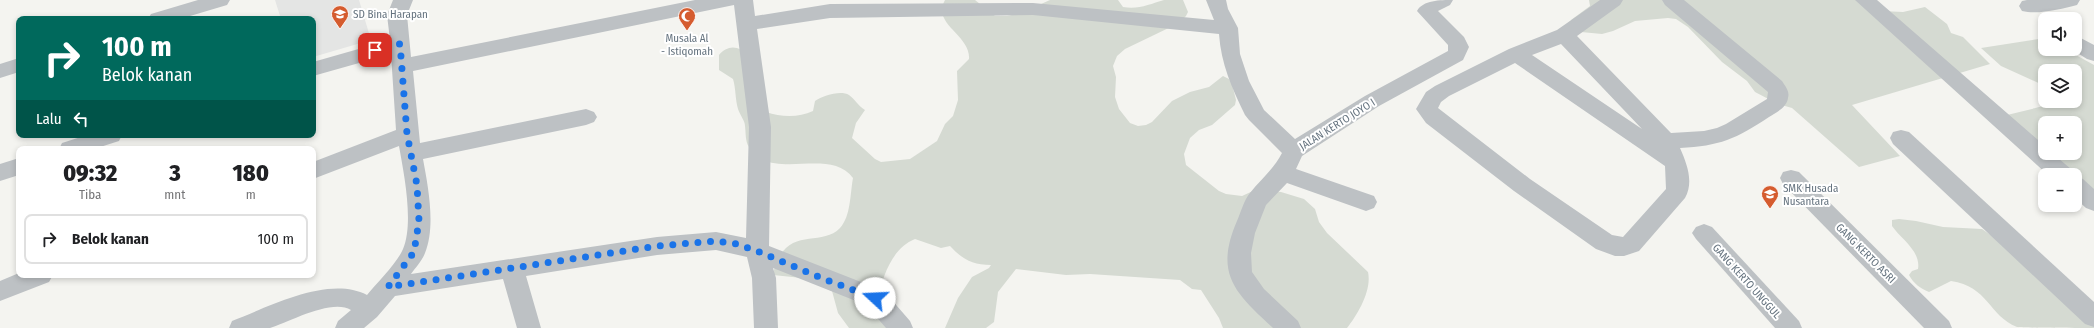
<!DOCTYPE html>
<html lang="id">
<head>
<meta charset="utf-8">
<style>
  :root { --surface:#fff; --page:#f2f2f2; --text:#202124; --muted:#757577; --line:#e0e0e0 }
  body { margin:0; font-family:"Fira Sans Condensed",sans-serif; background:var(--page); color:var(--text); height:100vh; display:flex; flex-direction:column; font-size:15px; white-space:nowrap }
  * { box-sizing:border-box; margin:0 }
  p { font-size:13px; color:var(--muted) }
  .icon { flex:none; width:22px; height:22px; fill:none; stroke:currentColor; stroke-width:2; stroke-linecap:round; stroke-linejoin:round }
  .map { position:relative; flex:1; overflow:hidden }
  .side { position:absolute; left:16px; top:146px; width:300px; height:132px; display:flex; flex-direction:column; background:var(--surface); border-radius:8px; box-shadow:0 2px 6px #0003 }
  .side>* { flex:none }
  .guide { position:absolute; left:16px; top:16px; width:300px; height:122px; border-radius:8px; box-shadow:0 2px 6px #0003; background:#00695c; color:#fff; overflow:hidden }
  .fabs { position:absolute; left:2038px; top:12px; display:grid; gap:8px }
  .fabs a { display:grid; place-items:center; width:44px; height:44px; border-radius:8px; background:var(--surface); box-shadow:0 2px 6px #0003; font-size:20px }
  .pin { position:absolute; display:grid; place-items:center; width:34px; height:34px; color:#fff; margin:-17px; border-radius:8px; box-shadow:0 2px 6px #0006 }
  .me { position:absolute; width:44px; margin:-22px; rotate:290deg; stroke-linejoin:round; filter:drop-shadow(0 0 3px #0008) }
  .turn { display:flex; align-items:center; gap:14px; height:84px; padding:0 20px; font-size:18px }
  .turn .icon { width:52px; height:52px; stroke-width:2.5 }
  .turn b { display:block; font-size:28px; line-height:34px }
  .then { display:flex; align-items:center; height:38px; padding:0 20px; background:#0003; gap:8px; font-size:15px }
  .eta { display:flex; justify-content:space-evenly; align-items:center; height:68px; text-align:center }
  .eta b { font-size:24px; font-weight:800; line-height:28px }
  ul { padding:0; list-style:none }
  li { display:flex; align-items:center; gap:12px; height:50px; margin:0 8px 6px; padding:0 12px; border:2px solid var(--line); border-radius:8px }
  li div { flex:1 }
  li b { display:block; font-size:15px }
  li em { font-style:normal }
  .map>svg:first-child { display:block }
</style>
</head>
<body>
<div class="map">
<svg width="2094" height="328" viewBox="0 0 2094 328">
  <rect width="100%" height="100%" fill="#f4f4f0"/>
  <path fill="#e4e5e4" d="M 275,0 L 359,0 L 371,40 L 313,57 L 313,19 L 281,19 Z"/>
  <g fill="#d5dad2">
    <path d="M 945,0 L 975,0 L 995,16 L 1007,16 L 1021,13 L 1050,0 L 1118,0 L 1123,7 C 1138,10 1150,4 1164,0 C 1170,0 1177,0 1183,0 L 1188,12 L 1186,16 L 1179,23 L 1125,49 L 1117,56 L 1113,66 L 1116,77 L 1115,97 L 1119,109 L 1130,123 L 1138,126 L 1146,125 L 1152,122 L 1172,101 L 1190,92 L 1209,87 L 1223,76 L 1229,79 L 1232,84 L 1236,100 L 1235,105 L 1212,125 L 1199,130 L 1190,138 L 1184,154 L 1186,165 L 1219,191 L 1226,194 L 1242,196 L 1255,190 L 1262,190 L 1281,192 L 1304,199 L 1315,209 L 1319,222 L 1327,233 L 1368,272 C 1372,290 1358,314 1347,328 L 1223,328 L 1219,318 L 1201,290 L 1192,289 L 1180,280 L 1090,274 L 1066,275 L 1016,269 L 998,292 L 994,322 L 986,328 L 945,328 L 958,298 L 972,277 L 989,268 L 991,265 C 972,265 962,259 950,246 L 941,248 L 915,239 C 892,248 883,276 878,298 L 908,328 L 849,328 L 838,313 L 832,291 L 802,278 L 773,275 C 774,268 776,264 779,258 C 793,229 823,246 840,228 C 851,216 850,194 853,178 C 829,146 771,183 749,147 C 745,141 746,133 745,126 C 745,121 740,115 738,109 C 735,99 736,89 733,79 L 719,70 L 719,55 C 725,48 733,45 741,50 L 766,112 C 781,117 798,118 813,111 L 815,101 C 823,96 840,90 849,95 C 855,99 858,106 865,110 L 856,123 L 852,138 L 875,159 L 881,162 L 910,159 L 937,141 L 945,124 L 953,116 L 958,100 L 957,71 L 969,59 C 971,35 931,24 945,0 Z"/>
    <path d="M 1589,0 L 1866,0 L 1882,11 L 1903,12 L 1925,7 L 1947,24 L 1951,33 L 1963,37 L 1990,64 L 1852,105 L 1900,156 L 1859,167 L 1792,108 L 1778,104 L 1755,92 L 1747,81 L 1722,62 L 1688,27 L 1676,19 L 1668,18 L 1635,21 L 1613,31 L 1602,34 L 1581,32 L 1570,24 L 1571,20 L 1590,6 Z"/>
    <path d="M 2045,38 L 2045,49 L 2065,49 L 2094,65 L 2094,195 L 2075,178 L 2075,175 L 2071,175 L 2046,153 L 2075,153 L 2075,123 L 2045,123 L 2045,152 L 2003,116 L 2064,101 L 2075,101 L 2075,71 L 2045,71 L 2045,86 L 2001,66 L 1981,48 Z"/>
    <path d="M 1899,219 L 1916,221 L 1943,227 L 1982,229 L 2014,251 L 2094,325 L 2094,328 C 2080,328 2026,328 2017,327 C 1989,316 1988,286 1951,281 L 1929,292 C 1920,288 1914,284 1909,275 L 1912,271 L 1918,269 C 1921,251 1901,239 1892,226 L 1892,220 Z"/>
  </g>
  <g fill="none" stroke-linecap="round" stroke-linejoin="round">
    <g fill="#bdc1c4" fill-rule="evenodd">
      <path d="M 198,0 L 230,0 L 227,5 L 180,19 L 148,19 L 151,14 Z"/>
      <path d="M 393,0 L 413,0 L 407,15 L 411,57 L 695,0 L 753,0 L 755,16 L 830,4 L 1033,3 L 1214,20 L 1206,0 L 1226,0 L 1228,9 L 1238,28 L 1240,54 L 1249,81 L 1264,110 L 1295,139 L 1365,96 L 1448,51 L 1448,45 L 1417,11 C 1423,0 1440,0 1453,0 L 1450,5 L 1438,11 L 1464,37 L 1469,47 L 1463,60 L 1379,106 L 1302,156 L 1296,169 L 1374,196 L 1377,202 L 1374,208 L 1366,211 L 1287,183 L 1266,205 L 1255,233 L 1251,253 L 1252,272 L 1264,289 L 1298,321 L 1301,328 L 1273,328 C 1235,293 1214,274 1237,221 C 1241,212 1244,200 1250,193 C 1262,178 1273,170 1282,153 L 1249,120 L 1245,115 C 1232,88 1221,64 1219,34 L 1033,15 L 830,18 L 757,29 L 771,127 L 769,246 L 884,291 L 910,321 L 913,328 L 886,328 L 866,305 L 773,268 L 776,278 L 778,328 L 754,328 L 752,278 L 747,257 L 716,250 L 657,255 L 526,276 L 541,328 L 517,328 L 503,279 L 395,296 L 377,317 L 364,328 L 335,328 L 338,321 L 351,310 C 332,298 289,322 270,328 C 258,328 241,328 229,328 L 232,321 C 269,307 328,275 367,295 C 376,284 398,262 403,249 C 414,223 404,174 399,146 L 313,179 L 313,162 L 396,130 L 391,54 L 313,76 L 313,62 L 390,40 L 387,15 ZM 734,5 L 749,127 L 746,238 L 716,232 L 657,237 L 411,274 C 416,267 422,261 425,253 C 436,226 428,186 423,159 L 586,125 L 594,122 L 597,117 L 594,112 L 586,109 L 420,143 L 413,71 Z"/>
      <path d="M 1600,0 L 1623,0 L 1620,5 L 1577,36 L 1671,133 L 1704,131 L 1717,128 L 1726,124 L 1767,99 L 1768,92 L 1665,5 L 1662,0 L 1684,0 L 1782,81 C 1785,86 1790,91 1788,98 C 1787,107 1776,113 1769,117 C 1736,139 1720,146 1680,148 C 1687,164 1694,182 1685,198 L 1639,251 L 1624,256 L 1615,256 L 1596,249 L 1514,191 L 1426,123 L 1416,109 L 1426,92 L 1435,86 L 1509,49 L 1557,30 ZM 1561,44 L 1642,129 L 1532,55 ZM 1515,63 L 1665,166 L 1666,189 L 1623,237 L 1612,235 L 1530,179 L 1438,108 L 1441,102 L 1449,96 Z"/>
      <path d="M 1855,0 L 1877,0 L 2045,146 L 2045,153 L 2052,153 L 2071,169 L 2074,175 L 2048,175 Z"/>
      <path d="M 2027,0 L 2080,0 L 2077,5 C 2061,9 2038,15 2022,11 L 2019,6 L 2022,1 Z"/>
      <path d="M 2075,35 L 2094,45 L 2094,61 L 2087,59 L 2071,49 L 2075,49 Z"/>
      <path d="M 19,58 L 19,72 L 0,78 L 0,64 Z"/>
      <path d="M 1901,130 L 1909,132 L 2094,302 L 2094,327 L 2085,324 L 1893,144 L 1890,138 L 1893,132 Z"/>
      <path d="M 87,135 L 122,135 L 119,141 L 94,149 L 59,149 L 62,143 Z"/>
      <path d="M 19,158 L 19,175 L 0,181 L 0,164 Z"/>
      <path d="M 1791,170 L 1799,172 L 1949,321 L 1952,328 L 1924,328 L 1783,184 L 1780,178 L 1783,172 Z"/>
      <path d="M 2075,176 L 2083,179 L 2094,189 L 2094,211 L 2086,208 L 2075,198 Z"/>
      <path d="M 1704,224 L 1712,227 L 1799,321 L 1802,328 L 1775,328 L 1696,239 L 1692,233 L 1696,227 Z"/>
      <path d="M 19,273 L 19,275 L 53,275 L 49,282 L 0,301 L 0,281 Z"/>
    </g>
  </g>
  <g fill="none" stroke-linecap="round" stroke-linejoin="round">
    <path stroke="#1a73e8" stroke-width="7" stroke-dasharray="0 12.6" d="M 375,50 L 400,44 L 407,134 L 417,185 L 419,221 L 414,252 L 388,287 L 657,246 L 716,241 L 737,244 L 757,251 L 824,279 L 875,298"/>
  </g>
  <defs>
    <g id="school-pin" transform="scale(0.9)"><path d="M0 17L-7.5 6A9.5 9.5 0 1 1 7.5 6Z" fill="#d55c2f" stroke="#fff"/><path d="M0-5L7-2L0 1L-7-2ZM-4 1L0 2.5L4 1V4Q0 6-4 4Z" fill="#fff"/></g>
    <g id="mosque-pin" transform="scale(0.9)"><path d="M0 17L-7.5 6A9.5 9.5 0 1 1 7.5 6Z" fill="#d55c2f" stroke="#fff"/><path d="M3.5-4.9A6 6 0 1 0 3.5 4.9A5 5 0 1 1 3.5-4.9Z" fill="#fff"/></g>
  </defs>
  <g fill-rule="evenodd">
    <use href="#school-pin" x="340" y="14"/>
    <use href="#mosque-pin" x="687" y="16"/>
    <use href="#school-pin" x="1770" y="194"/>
  </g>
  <g text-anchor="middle" stroke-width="4" stroke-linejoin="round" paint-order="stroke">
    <g font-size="11" fill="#65737f" stroke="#fff" text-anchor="start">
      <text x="353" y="18">SD Bina Harapan</text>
      <text x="687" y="42" text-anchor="middle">Musala Al<tspan x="687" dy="13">- Istiqomah</tspan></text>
      <text x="1783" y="192">SMK Husada<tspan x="1783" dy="13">Nusantara</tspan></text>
    </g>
    <g font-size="11" fill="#65737f" stroke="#fff">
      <text transform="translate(1337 124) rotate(-32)" y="4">JALAN KERTO JOYO I</text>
      <text transform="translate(1866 253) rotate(45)" y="4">GANG KERTO ASRI</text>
      <text transform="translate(1747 281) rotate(48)" y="4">GANG KERTO UNGGUL</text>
    </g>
  </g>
</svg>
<div class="fabs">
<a><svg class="icon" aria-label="sound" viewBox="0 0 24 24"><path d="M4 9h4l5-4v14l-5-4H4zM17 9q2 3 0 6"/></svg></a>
<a><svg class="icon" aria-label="layers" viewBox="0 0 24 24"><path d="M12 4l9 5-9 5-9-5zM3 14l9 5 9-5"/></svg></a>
<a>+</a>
<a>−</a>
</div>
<div class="pin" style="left:375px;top:50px;background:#d93025"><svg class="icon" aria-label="arrive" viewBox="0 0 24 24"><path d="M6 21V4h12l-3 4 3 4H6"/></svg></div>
<svg class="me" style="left:875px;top:298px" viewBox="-20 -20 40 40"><circle r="19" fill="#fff"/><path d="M0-13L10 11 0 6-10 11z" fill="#1a73e8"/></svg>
<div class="guide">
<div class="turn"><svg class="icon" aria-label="right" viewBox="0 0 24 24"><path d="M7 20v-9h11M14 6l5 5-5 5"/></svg><div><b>100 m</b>Belok kanan</div></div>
<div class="then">Lalu<svg class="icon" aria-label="left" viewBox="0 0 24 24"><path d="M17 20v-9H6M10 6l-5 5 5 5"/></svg></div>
</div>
<section class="side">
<div class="eta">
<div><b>09:32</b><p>Tiba</p></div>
<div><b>3</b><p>mnt</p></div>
<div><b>180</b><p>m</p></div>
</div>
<ul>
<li><svg class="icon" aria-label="right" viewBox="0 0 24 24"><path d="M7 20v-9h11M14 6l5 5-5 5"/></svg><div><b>Belok kanan</b></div><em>100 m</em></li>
</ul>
</section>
</div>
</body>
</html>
